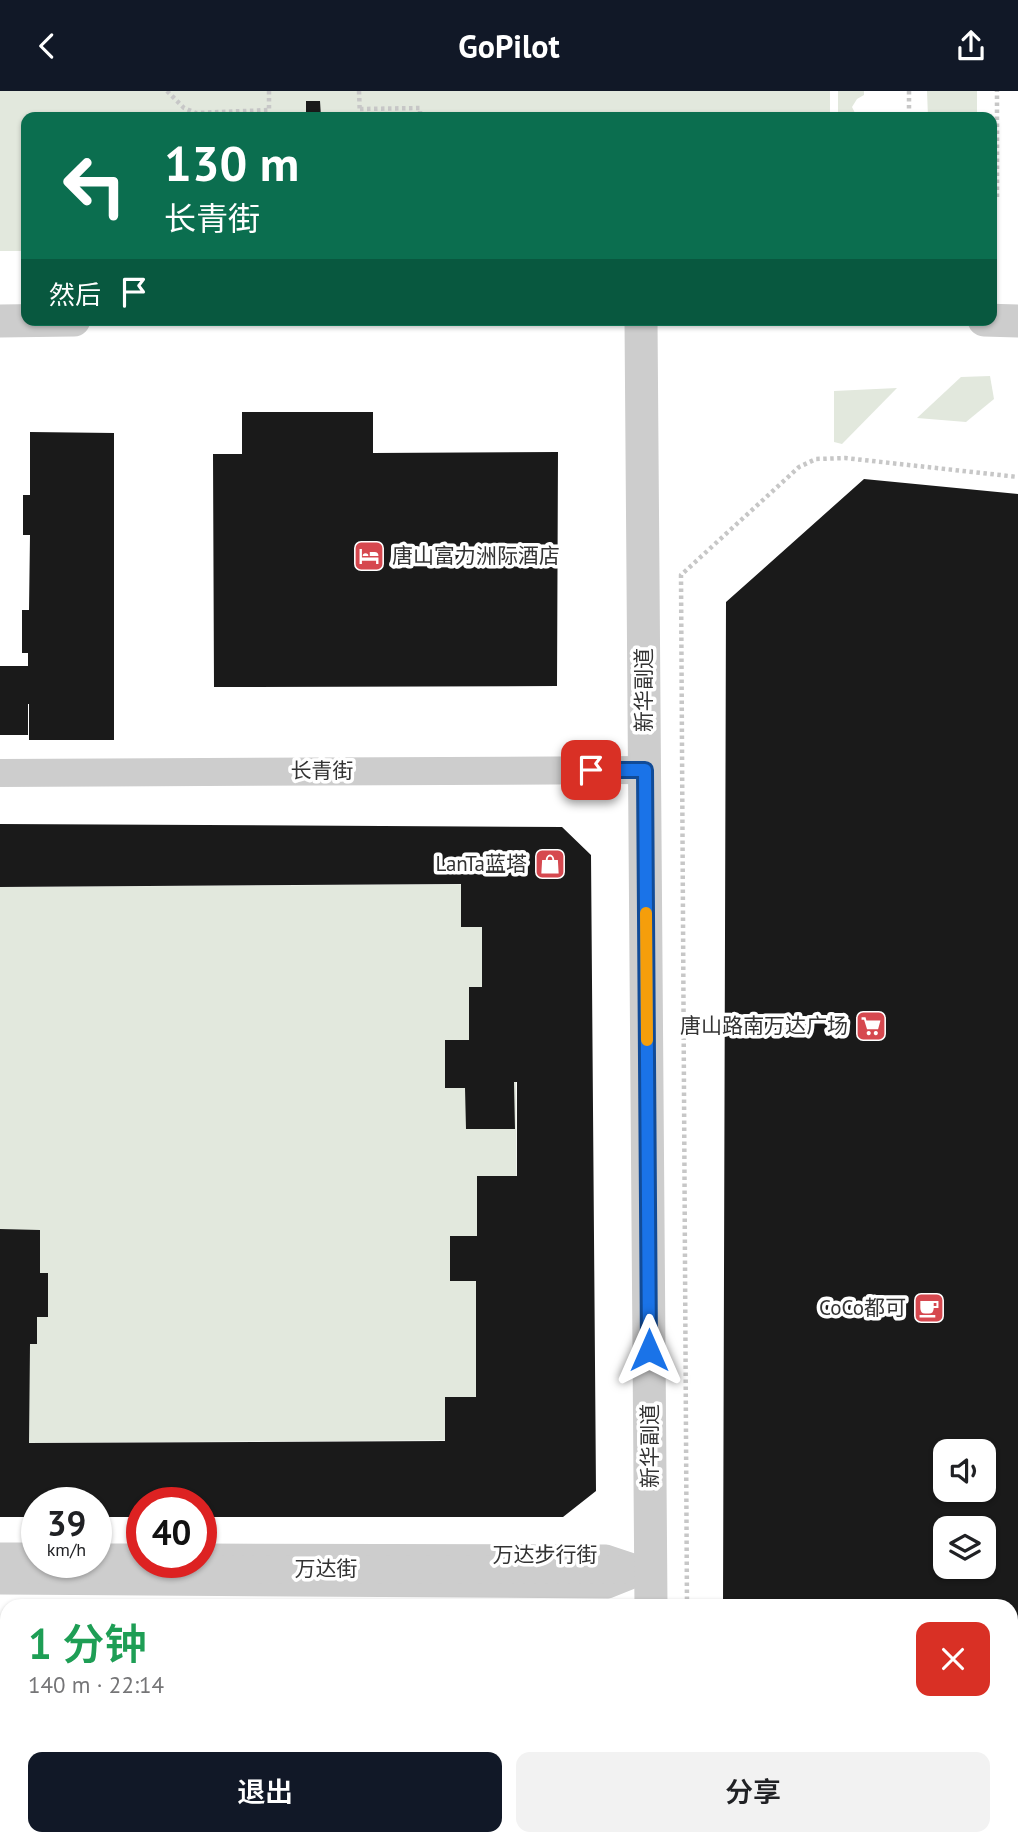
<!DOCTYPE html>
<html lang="zh">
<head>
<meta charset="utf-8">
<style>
  :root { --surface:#fff; --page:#f2f2f2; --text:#202124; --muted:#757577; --accent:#111827 }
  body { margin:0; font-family:"PT Sans","Noto Sans SC",sans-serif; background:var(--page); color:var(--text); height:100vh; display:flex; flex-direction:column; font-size:26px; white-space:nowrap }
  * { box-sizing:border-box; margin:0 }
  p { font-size:23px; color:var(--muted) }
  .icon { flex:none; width:38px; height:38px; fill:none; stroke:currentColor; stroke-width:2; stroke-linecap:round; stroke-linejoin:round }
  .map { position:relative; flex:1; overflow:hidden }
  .sheet { position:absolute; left:0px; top:1508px; width:1018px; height:247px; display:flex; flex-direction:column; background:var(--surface); border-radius:21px 21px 0 0; box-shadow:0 2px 5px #0004 }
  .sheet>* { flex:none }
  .top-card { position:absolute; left:21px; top:21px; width:976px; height:214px; border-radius:14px; box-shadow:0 2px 5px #0004; background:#0b6e4f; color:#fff; overflow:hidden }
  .buttons { position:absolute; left:933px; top:1348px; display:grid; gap:14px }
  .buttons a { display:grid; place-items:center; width:63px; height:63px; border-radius:14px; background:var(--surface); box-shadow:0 2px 5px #0004; font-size:35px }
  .speed { position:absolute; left:21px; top:1396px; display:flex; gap:14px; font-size:35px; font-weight:700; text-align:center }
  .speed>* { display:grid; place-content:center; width:91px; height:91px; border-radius:50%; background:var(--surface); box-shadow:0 2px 5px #0004; line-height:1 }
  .speed small { font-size:18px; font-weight:400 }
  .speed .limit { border:10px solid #d22; background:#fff; color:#111 }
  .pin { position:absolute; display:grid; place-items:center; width:60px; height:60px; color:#fff; margin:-30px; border-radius:14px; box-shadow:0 4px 10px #0006 }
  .me { position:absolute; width:77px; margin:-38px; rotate:0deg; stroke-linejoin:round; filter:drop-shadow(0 0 5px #0008) }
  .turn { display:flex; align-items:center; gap:24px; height:147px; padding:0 28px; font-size:32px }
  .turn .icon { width:91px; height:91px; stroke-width:2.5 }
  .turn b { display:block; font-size:49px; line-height:60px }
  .then { display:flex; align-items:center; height:66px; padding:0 28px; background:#0003; gap:14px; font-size:26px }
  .round { display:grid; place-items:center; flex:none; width:74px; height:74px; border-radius:14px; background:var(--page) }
  .headline { display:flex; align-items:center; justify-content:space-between; height:119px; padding:0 28px }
  h1 { font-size:42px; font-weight:600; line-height:52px; color:#1e9e55 }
  .button { display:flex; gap:14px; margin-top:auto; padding:14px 28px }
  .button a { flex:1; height:80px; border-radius:14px; background:var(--accent); color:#fff; font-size:28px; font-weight:600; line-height:80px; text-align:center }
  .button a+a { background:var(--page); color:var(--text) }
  header { display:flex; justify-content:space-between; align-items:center; height:91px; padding:0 28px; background:var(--accent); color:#fff; font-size:32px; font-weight:600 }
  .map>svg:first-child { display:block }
</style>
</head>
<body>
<header><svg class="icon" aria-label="back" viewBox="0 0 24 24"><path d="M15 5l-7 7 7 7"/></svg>GoPilot<svg class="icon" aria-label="share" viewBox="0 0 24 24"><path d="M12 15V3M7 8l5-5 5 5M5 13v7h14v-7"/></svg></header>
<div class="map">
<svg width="1018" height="1755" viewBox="0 0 1018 1755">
  <rect width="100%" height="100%" fill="#fff"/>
  <g fill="#e2e8dd">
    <path d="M 0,0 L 830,0 L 830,26 L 26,26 L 26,160 L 0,160 Z"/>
    <path d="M 838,0 L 864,0 L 864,4 L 857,8 L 852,16 L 856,24 L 860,26 L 838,26 Z"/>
    <path d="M 927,0 L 977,0 L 977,26 L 928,26 Z"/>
    <path d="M 990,285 L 994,308 L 966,331 L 917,327 L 961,286 Z"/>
    <path d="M 897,297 L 842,353 L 834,351 L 834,300 Z"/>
    <path d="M 515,793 L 518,1349 L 0,1352 L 0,796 Z"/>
    <path d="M 0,1602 L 7,1602 L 7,1748 L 519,1748 L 519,1755 L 0,1755 Z"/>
  </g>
  <g fill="#1a1a1a" fill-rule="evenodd">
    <path d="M 306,10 L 320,10 L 321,26 L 306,26 Z"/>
    <path d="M 242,321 L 373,321 L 373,362 L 558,361 L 557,595 L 214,596 L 213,363 L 242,363 Z"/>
    <path d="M 30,341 L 114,342 L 114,649 L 29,649 L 29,613 L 28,613 L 28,644 L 0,644 L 0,575 L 28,575 L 28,562 L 22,562 L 22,519 L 29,519 L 30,444 L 23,444 L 23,404 L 30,404 Z"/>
    <path d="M 864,388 L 1018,403 L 1018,1755 L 722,1755 L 722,1748 L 1012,1748 L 1012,1516 L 723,1516 L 726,511 ZM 945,1360 L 984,1360 L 984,1398 L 945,1398 ZM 945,1437 L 984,1437 L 984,1475 L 945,1475 Z"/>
    <path d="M 0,733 L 562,736 L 591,764 L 596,1400 L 563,1426 L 201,1426 L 201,1412 L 142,1412 L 142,1426 L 96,1426 L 96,1412 L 37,1412 L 37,1426 L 0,1426 L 0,1138 L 40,1139 L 40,1182 L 48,1182 L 48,1226 L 37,1226 L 37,1253 L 30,1253 L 29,1352 L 445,1350 L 445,1306 L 476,1306 L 476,1190 L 450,1190 L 450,1145 L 477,1145 L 477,1085 L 517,1085 L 517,991 L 514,991 L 515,1038 L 466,1038 L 465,997 L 445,997 L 445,949 L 469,949 L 469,896 L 482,896 L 482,836 L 461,836 L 461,793 L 0,796 Z"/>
    <rect x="0" y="1529" width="7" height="73"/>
    <rect x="0" y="1623" width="7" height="45"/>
    <rect x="16" y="1748" width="64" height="7"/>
    <rect x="440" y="1748" width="156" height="7"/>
  </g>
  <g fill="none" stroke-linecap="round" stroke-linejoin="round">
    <g stroke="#c7c7c7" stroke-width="4.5" stroke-dasharray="3.5 3.5" stroke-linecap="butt">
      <path d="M 167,0 L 184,17 L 196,22 L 269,19"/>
      <path d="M 269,0 L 269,26"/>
      <path d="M 359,0 L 360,26"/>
      <path d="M 909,0 L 909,26"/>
      <path d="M 360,18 L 420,17 L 420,26"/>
      <path d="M 992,108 L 997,108 L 997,0"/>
      <path d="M 687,1516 L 681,484 L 799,376 L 816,368 L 845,367 L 1018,386"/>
      <path d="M 688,1748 L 688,1755"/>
    </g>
    <g stroke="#cdcdcd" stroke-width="21">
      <path d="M 0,1462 L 37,1462"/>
      <path d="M 96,1463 L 142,1463"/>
      <path d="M 201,1463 L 606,1464 L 636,1474"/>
      <path d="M 0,1493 L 608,1497 L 643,1483"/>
    </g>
    <g stroke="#cdcdcd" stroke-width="28">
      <path d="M 0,682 L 645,679"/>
      <path d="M 0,1478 L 651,1479"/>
    </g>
    <g stroke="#cdcdcd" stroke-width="33">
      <path d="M 641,229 L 651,1516"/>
      <path d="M 984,229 L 1018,230"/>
      <path d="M 0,230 L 74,229"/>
      <path d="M 653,1748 L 653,1755"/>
    </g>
  </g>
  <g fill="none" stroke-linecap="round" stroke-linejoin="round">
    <g stroke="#114b97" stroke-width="18">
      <path id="route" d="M 591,679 L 645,679 L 649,1259"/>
    </g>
    <use href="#route" stroke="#1a73e8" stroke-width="12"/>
    <path stroke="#f59e0b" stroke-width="12" d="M 646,822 L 647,949"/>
  </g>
  <defs>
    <g id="hotel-square" transform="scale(1.575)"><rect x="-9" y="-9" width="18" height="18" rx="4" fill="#d6484f" stroke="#fff"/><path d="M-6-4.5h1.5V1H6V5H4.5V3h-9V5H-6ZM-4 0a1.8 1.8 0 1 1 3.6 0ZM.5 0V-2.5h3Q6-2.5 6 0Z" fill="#fff"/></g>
    <g id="shop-square" transform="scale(1.575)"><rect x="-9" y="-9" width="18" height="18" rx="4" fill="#d6484f" stroke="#fff"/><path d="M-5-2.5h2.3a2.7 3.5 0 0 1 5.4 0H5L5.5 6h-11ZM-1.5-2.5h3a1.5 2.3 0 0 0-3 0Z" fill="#fff"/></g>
    <g id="supermarket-square" transform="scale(1.575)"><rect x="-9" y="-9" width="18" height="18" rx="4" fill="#d6484f" stroke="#fff"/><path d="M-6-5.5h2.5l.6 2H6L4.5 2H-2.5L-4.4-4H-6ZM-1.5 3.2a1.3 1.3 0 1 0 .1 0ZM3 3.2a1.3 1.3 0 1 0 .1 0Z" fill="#fff"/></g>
    <g id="cafe-square" transform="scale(1.575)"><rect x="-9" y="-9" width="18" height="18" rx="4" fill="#d6484f" stroke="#fff"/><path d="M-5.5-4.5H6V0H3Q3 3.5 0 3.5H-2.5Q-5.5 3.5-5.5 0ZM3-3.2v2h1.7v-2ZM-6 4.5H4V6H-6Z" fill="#fff"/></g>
  </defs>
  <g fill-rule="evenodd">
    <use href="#hotel-square" x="369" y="465"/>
    <use href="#shop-square" x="550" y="773"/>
    <use href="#supermarket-square" x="871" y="935"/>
    <use href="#cafe-square" x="929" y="1217"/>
  </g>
  <g text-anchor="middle" stroke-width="7" stroke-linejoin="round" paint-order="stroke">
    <g font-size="21" fill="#333" stroke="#fff" text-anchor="end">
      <text x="392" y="472" text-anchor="start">唐山富力洲际酒店</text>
      <text x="527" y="780">LanTa蓝塔</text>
      <text x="848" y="942">唐山路南万达广场</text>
      <text x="906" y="1224">CoCo都可</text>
    </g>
    <g font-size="21" fill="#333" stroke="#fff">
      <text transform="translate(644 599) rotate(-90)" y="7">新华副道</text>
      <text x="322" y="687">长青街</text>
      <text transform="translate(650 1355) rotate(-90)" y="7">新华副道</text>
      <text x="545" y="1471">万达步行街</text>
      <text x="326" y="1485">万达街</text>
    </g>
  </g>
</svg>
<div class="buttons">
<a><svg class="icon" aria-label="sound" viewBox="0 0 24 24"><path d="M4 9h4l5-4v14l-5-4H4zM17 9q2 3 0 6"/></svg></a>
<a><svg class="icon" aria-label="layers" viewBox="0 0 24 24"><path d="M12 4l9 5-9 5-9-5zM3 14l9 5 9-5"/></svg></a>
</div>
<div class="speed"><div>39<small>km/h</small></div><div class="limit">40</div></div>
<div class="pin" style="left:591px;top:679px;background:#d93025"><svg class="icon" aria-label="arrive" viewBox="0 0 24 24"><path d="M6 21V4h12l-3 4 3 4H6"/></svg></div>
<svg class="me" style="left:649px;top:1259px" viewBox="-20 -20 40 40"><path d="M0-17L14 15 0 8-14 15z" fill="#1a73e8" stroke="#fff" stroke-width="4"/></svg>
<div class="top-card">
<div class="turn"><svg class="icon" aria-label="left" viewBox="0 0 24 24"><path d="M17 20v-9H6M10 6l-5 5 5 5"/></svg><div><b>130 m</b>长青街</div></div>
<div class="then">然后<svg class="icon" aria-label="arrive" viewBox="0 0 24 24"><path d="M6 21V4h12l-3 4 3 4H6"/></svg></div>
</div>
<section class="sheet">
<div class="headline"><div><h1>1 分钟</h1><p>140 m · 22:14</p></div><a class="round" style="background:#d93025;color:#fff"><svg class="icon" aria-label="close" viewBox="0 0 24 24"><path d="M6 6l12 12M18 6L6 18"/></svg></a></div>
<div class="button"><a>退出</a><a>分享</a></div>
</section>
</div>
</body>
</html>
